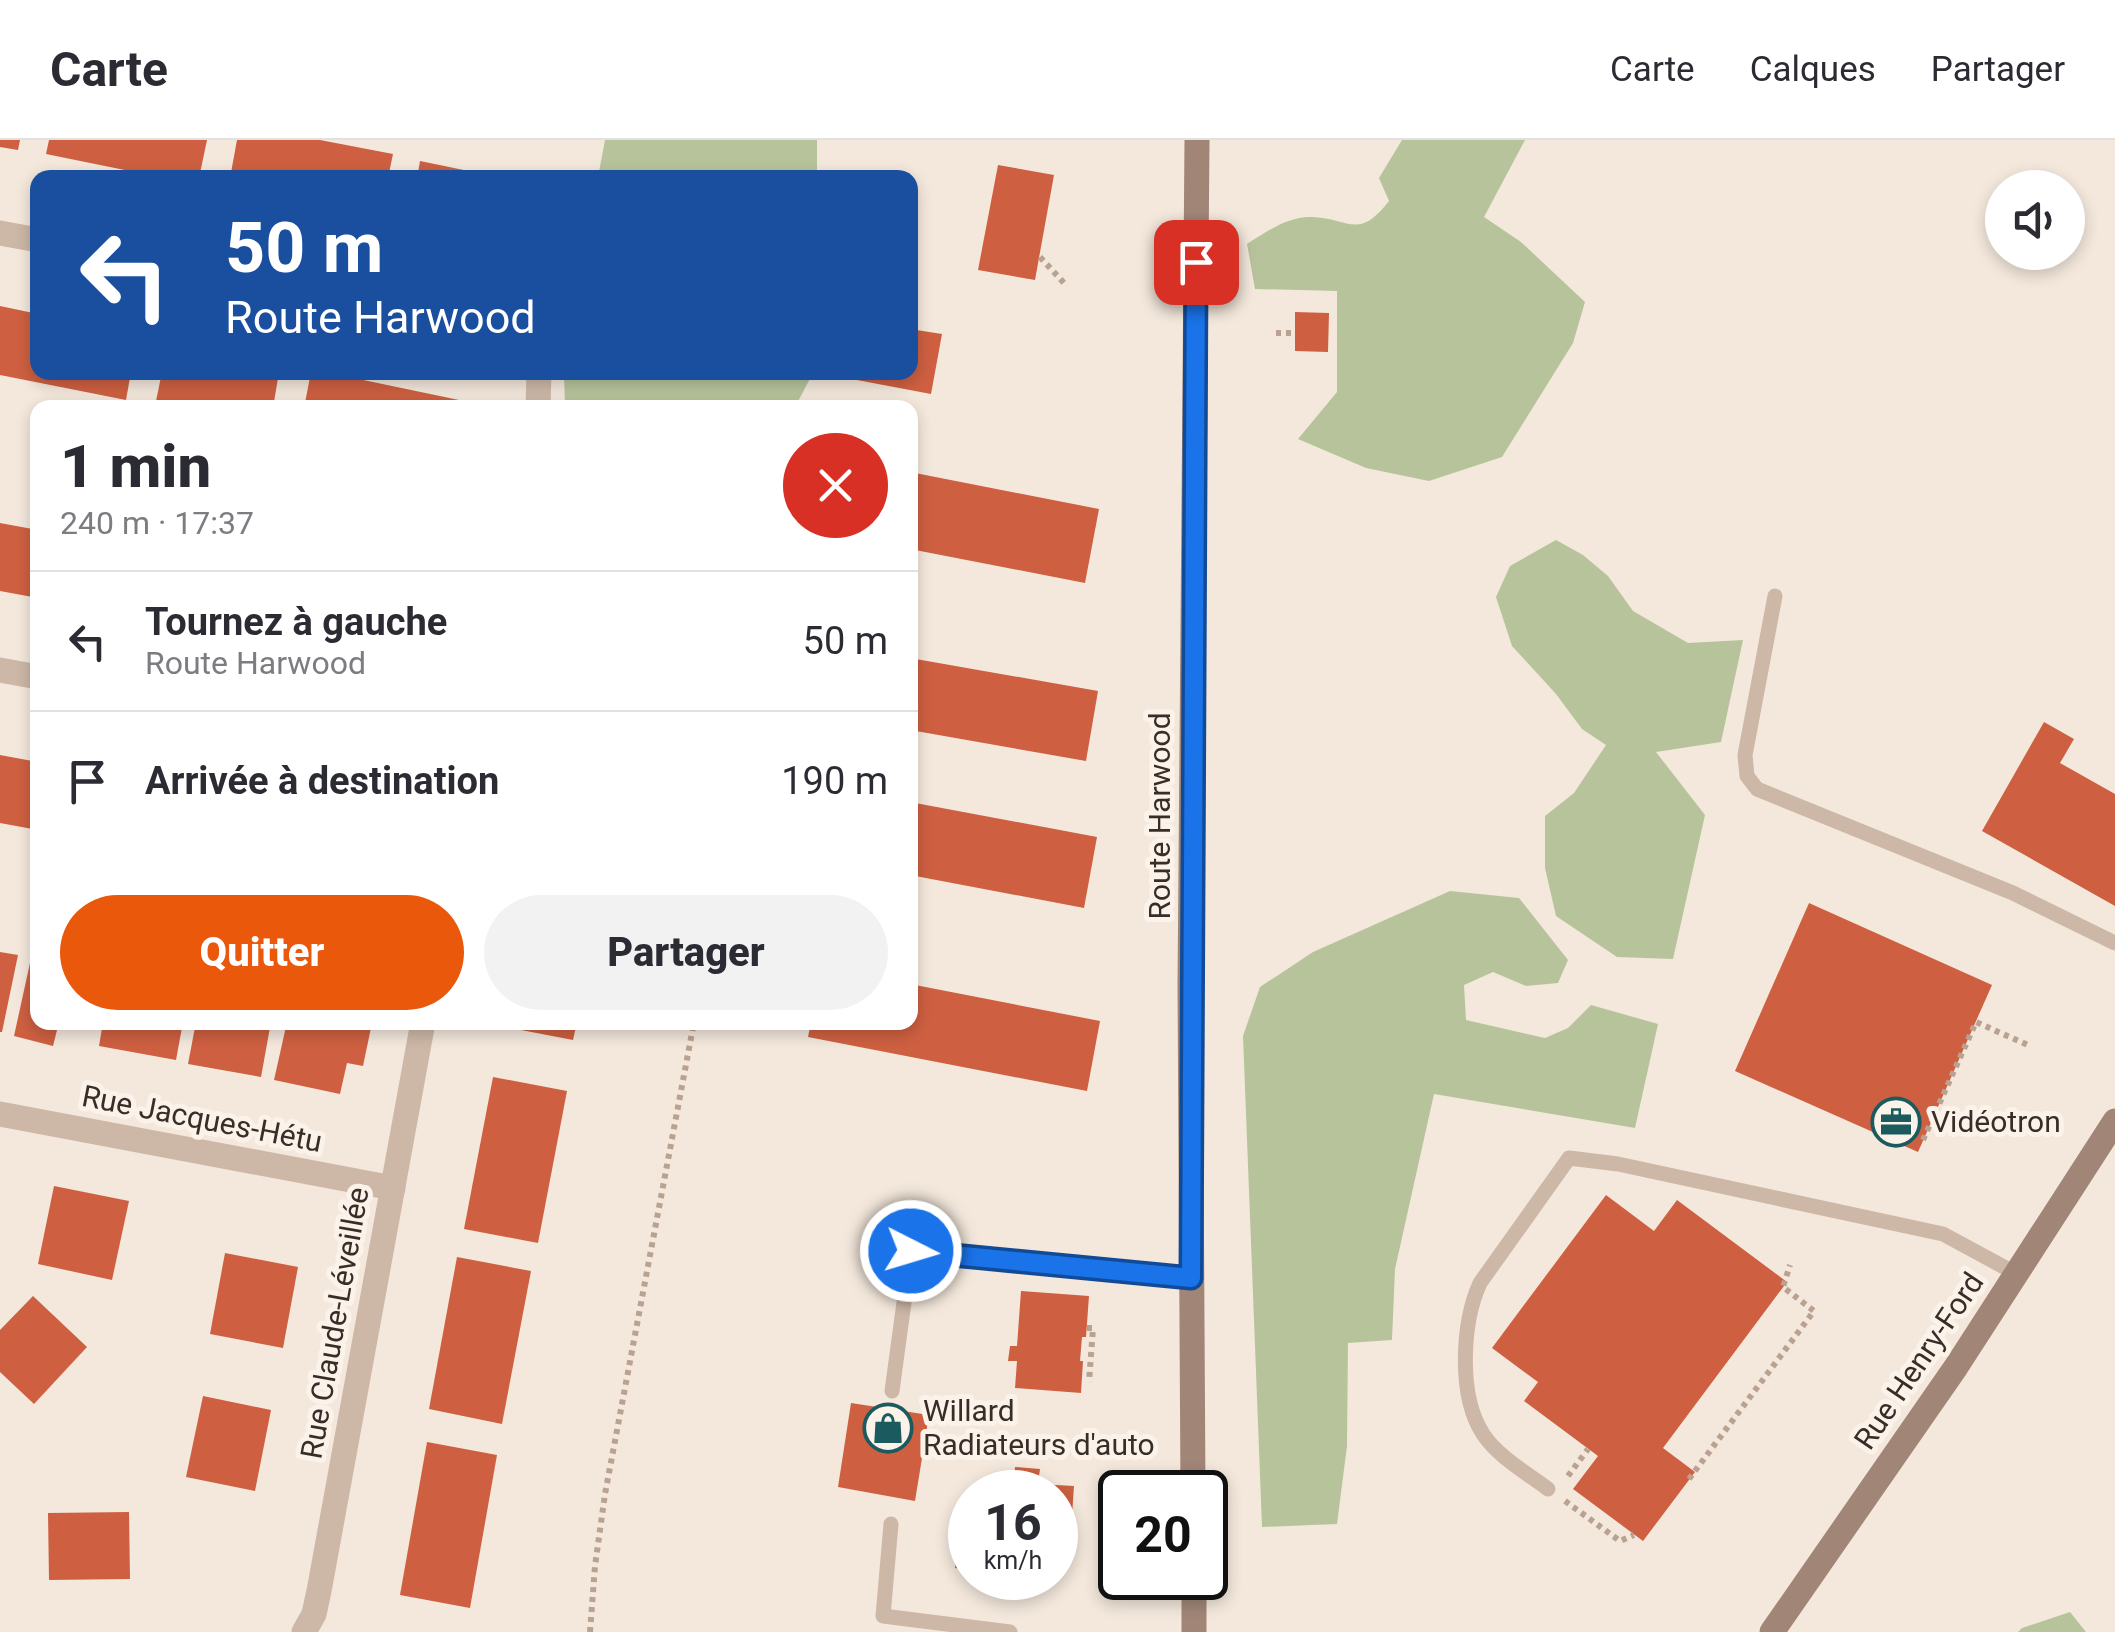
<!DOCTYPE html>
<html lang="fr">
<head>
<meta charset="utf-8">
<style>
  :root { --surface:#fff; --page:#f2f2f3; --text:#2b2b33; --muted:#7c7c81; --line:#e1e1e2; --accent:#ea580c }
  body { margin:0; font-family:Roboto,sans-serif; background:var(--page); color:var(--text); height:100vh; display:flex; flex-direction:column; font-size:38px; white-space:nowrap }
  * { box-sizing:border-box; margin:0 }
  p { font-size:32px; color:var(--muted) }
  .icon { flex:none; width:55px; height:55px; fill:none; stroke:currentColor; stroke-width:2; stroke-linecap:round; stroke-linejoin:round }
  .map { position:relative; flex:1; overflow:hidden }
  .drawer { position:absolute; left:30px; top:260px; width:888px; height:630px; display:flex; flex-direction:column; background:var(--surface); border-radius:20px; box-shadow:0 5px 15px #0003 }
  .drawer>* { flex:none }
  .top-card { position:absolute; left:30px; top:30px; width:888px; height:210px; border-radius:20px; box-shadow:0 5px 15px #0003; background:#1a4fa0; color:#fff; overflow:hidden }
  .buttons { position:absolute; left:1985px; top:30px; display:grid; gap:20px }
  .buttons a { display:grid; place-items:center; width:100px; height:100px; border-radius:50%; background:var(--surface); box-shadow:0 5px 15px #0003; font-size:50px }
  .speed { position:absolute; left:948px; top:1330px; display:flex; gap:20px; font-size:50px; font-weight:700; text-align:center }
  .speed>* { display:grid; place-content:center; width:130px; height:130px; border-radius:50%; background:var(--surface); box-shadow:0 5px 15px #0003; line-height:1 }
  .speed small { font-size:25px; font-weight:400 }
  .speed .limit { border:5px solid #111; border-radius:15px; background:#fff; color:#111 }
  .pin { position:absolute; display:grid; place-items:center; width:85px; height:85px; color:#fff; margin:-42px; border-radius:20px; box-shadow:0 5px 15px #0006 }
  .me { position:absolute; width:110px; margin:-55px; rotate:95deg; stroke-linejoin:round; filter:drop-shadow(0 0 8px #0008) }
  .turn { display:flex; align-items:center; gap:35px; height:210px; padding:0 30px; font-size:45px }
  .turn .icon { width:130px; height:130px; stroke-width:2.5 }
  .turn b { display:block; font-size:70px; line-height:85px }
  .round { display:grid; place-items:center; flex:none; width:105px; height:105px; border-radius:52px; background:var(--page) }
  .headline { display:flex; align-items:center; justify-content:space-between; height:170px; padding:0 30px }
  h1 { font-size:60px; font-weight:800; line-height:75px }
  .primary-button { display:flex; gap:20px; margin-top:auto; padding:20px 30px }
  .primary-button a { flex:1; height:115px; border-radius:60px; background:var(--accent); color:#fff; font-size:40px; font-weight:800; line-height:115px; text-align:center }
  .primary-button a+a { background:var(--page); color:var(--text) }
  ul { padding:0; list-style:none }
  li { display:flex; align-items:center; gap:30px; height:140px; padding:0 30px; border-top:2px solid var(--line) }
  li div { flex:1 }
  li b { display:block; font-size:38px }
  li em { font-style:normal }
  header { display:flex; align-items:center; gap:60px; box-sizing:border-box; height:140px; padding:0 50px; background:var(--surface); border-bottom:2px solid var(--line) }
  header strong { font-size:48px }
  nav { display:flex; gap:55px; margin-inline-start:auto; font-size:35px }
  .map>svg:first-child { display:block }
</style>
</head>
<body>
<header>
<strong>Carte</strong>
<nav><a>Carte</a><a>Calques</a><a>Partager</a></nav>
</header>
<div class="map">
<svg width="2115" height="1492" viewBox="0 0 2115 1492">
  <rect width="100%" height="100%" fill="#f4e8dc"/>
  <g fill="#b7c49b">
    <path d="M 605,0 L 817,0 L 817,37 L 598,37 Z"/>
    <path d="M 1402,0 L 1525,0 L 1484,77 L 1521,102 L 1585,162 L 1573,203 L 1502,317 L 1429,341 L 1366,328 L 1298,299 L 1337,252 L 1337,151 L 1255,149 L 1247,104 C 1266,92 1288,76 1312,77 C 1349,78 1358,101 1389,61 L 1379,38 Z"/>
    <path d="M 564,233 L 813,232 L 813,233 L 795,267 L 565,268 Z"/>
    <path d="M 1556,400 L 1583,415 L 1608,436 L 1633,471 L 1688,503 L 1743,500 L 1721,602 L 1656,612 L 1705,675 L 1673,819 L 1617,817 L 1556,776 L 1545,728 L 1545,676 L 1574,653 L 1606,605 L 1582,589 L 1556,554 L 1512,506 L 1496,457 L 1510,426 Z"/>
    <path d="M 1450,751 L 1519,758 L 1568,820 L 1558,843 L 1526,846 L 1493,832 L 1464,845 L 1466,880 L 1545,898 L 1568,888 L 1591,865 L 1658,884 L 1635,988 L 1434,954 L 1395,1129 L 1392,1200 L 1348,1203 L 1347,1306 L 1337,1384 L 1262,1387 L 1243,896 L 1260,847 L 1313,812 Z"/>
    <path d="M 2070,1472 L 2086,1492 L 2018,1492 L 2022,1488 Z"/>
  </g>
  <g fill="#ce6041">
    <path d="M 0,0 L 20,0 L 18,10 L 0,7 Z"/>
    <path d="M 49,0 L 207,0 L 199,38 L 164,38 L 46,14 Z"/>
    <path d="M 237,0 L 320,0 L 393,14 L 388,38 L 230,38 Z"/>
    <path d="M 420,21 L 493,36 L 493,38 L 417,38 Z"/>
    <path d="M 998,25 L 1054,35 L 1035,140 L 978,130 Z"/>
    <path d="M 0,166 L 38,174 L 38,232 L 131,232 L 126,260 L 0,235 Z"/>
    <path d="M 1295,172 L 1329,173 L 1328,212 L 1295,211 Z"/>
    <path d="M 910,189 L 942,194 L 931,254 L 825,234 L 910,232 Z"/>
    <path d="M 162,232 L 279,232 L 273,268 L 155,266 Z"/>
    <path d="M 311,232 L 325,232 L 459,260 L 458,268 L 304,268 Z"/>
    <path d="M 910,332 L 1099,369 L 1085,443 L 910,409 Z"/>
    <path d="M 0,383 L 38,390 L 38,458 L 0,451 Z"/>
    <path d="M 910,518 L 1098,551 L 1086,621 L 910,590 Z"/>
    <path d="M 2044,582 L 2074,599 L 2060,623 L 2115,654 L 2115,766 L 1982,691 Z"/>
    <path d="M 0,615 L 38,622 L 38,690 L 0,683 Z"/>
    <path d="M 910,662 L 1097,697 L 1084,768 L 910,735 Z"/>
    <path d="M 1809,763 L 1992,845 L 1918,1012 L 1735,931 Z"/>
    <path d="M 0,812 L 18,815 L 2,892 L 0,892 Z"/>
    <path d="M 30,823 L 38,825 L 38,882 L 59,882 L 53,906 L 14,896 Z"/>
    <path d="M 910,844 L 1100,881 L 1087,951 L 808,897 L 811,882 L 910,882 Z"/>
    <path d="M 103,882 L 183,882 L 176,920 L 99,906 Z"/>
    <path d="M 196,882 L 271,882 L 261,937 L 188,924 Z"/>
    <path d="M 287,882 L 372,883 L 363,926 L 347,923 L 340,954 L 274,940 Z"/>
    <path d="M 501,882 L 577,882 L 573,900 L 500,886 Z"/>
    <path d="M 493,937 L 567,951 L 538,1103 L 464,1089 Z"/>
    <path d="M 54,1046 L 129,1061 L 112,1140 L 38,1124 Z"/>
    <path d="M 1606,1055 L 1654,1091 L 1677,1060 L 1787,1142 L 1663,1308 L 1695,1332 L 1643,1401 L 1573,1349 L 1598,1316 L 1524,1261 L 1538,1242 L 1492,1208 Z"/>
    <path d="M 225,1113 L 298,1127 L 283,1208 L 210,1194 Z"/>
    <path d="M 457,1117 L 531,1131 L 502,1284 L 429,1269 Z"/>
    <path d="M 1021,1151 L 1089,1156 L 1086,1197 L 1082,1197 L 1080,1221 L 1083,1221 L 1081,1253 L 1015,1248 L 1017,1221 L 1008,1221 L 1010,1206 L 1017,1206 Z"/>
    <path d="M 33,1156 L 87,1207 L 34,1264 L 0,1232 L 0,1190 Z"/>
    <path d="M 203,1256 L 271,1270 L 255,1351 L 186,1337 Z"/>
    <path d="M 851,1263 L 929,1275 L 915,1361 L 838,1347 Z"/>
    <path d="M 427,1302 L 497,1315 L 470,1468 L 400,1455 Z"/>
    <path d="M 1015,1327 L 1040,1329 L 1038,1344 L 1074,1346 L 1070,1405 L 1055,1404 L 1055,1352 L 1013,1352 Z"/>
    <path d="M 129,1372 L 130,1439 L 49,1440 L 48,1373 Z"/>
    <path d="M 958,1397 L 970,1398 L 970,1430 L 955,1428 Z"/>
  </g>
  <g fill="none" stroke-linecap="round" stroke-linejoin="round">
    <g stroke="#b9a291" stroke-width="6" stroke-dasharray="5 5" stroke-linecap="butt">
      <path d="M 1040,117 L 1065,144"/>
      <path d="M 1276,193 L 1295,193"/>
      <path d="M 1923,1000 L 1976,882 L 2030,906"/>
      <path d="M 1087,1188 L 1093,1188 L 1089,1242"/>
      <path d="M 1568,1336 L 1588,1309"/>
      <path d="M 1689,1339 L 1814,1171 L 1783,1147 L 1790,1125"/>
      <path d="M 1565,1361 L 1620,1401 L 1634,1395"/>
      <path d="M 1070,1420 L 1072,1380"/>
      <path d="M 590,1492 L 595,1426 L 605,1354 L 694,882"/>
    </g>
    <g stroke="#cdb8a7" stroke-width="15">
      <path d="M 1775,456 L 1745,615 L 1747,636 L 1757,649 L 2013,753 L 2115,803"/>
      <path d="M 892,1251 L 911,1111 L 1191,1138"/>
      <path d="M 1548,1349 C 1527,1333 1498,1317 1483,1294 C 1458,1256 1462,1183 1480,1143 L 1569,1018 L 1618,1024 L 1943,1094 L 2017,1134"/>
      <path d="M 891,1384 L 883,1476 L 1010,1492"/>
    </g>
    <g stroke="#cdb8a7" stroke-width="25">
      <path d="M 0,93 L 38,100"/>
      <path d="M 538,268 L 539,232"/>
      <path d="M 0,530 L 38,537"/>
      <path d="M 0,974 L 393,1048"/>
      <path d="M 304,1492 L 314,1474 L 319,1451 L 423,882"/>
    </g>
    <g stroke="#a18678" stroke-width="25">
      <path d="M 1193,1352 L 1190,846 L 1197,0"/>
      <path d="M 1194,1438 L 1194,1492"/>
      <path d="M 1772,1492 L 1956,1227 L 2115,981"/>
    </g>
  </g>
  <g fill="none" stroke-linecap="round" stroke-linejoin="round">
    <g stroke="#114b97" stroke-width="25">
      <path id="route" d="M 911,1111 L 1191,1138 L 1196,122"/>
    </g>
    <use href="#route" stroke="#1a73e8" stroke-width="18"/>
  </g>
  <defs>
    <g id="office-ring" transform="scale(2.5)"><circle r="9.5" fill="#fbf2e9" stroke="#1b5a5e" stroke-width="1.5"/><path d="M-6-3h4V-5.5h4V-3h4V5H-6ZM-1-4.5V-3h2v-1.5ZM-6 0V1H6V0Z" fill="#1b5a5e"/></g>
    <g id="shop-ring" transform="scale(2.5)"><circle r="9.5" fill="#fbf2e9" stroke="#1b5a5e" stroke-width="1.5"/><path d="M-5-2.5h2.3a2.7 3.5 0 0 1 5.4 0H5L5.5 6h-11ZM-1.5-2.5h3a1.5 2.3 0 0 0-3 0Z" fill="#1b5a5e"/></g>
  </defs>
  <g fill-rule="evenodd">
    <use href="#office-ring" x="1896" y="982"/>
    <use href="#shop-ring" x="888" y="1288"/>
  </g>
  <g text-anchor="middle" stroke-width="10" stroke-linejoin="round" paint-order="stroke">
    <g font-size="30" fill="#392d28" stroke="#fbf2e9">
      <text transform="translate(1160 676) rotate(-90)" y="10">Route Harwood</text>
      <text transform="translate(202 979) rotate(11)" y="10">Rue Jacques-Hétu</text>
      <text transform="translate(335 1183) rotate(-80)" y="10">Rue Claude-Léveillée</text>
      <text transform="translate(1919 1221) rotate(-56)" y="10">Rue Henry-Ford</text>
    </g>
    <g font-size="30" fill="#392d28" stroke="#fbf2e9" text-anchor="start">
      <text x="1931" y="992">Vidéotron</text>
      <text x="923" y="1281">Willard<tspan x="923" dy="34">Radiateurs d'auto</tspan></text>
    </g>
  </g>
</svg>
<div class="buttons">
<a><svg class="icon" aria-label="sound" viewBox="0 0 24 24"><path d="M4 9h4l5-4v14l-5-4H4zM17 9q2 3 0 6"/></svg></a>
</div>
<div class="speed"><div>16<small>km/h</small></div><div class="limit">20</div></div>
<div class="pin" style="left:1196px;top:122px;background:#d93025"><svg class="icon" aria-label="arrive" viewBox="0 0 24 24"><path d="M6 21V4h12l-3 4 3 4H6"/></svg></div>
<svg class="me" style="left:911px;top:1111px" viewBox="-20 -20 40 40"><circle r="17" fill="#1a73e8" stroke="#fff" stroke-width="3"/><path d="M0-11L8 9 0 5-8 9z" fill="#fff"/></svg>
<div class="top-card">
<div class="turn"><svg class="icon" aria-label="left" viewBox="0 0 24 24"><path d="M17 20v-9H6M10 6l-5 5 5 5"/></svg><div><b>50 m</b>Route Harwood</div></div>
</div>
<section class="drawer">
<div class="headline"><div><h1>1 min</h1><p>240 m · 17:37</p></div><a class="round" style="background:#d93025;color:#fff"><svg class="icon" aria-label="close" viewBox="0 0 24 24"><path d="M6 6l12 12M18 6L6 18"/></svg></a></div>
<ul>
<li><svg class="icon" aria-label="left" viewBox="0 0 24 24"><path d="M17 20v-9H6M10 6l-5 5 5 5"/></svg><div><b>Tournez à gauche</b><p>Route Harwood</p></div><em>50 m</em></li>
<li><svg class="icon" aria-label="arrive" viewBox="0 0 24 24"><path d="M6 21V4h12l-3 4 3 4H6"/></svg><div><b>Arrivée à destination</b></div><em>190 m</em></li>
</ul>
<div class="primary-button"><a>Quitter</a><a>Partager</a></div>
</section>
</div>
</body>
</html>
